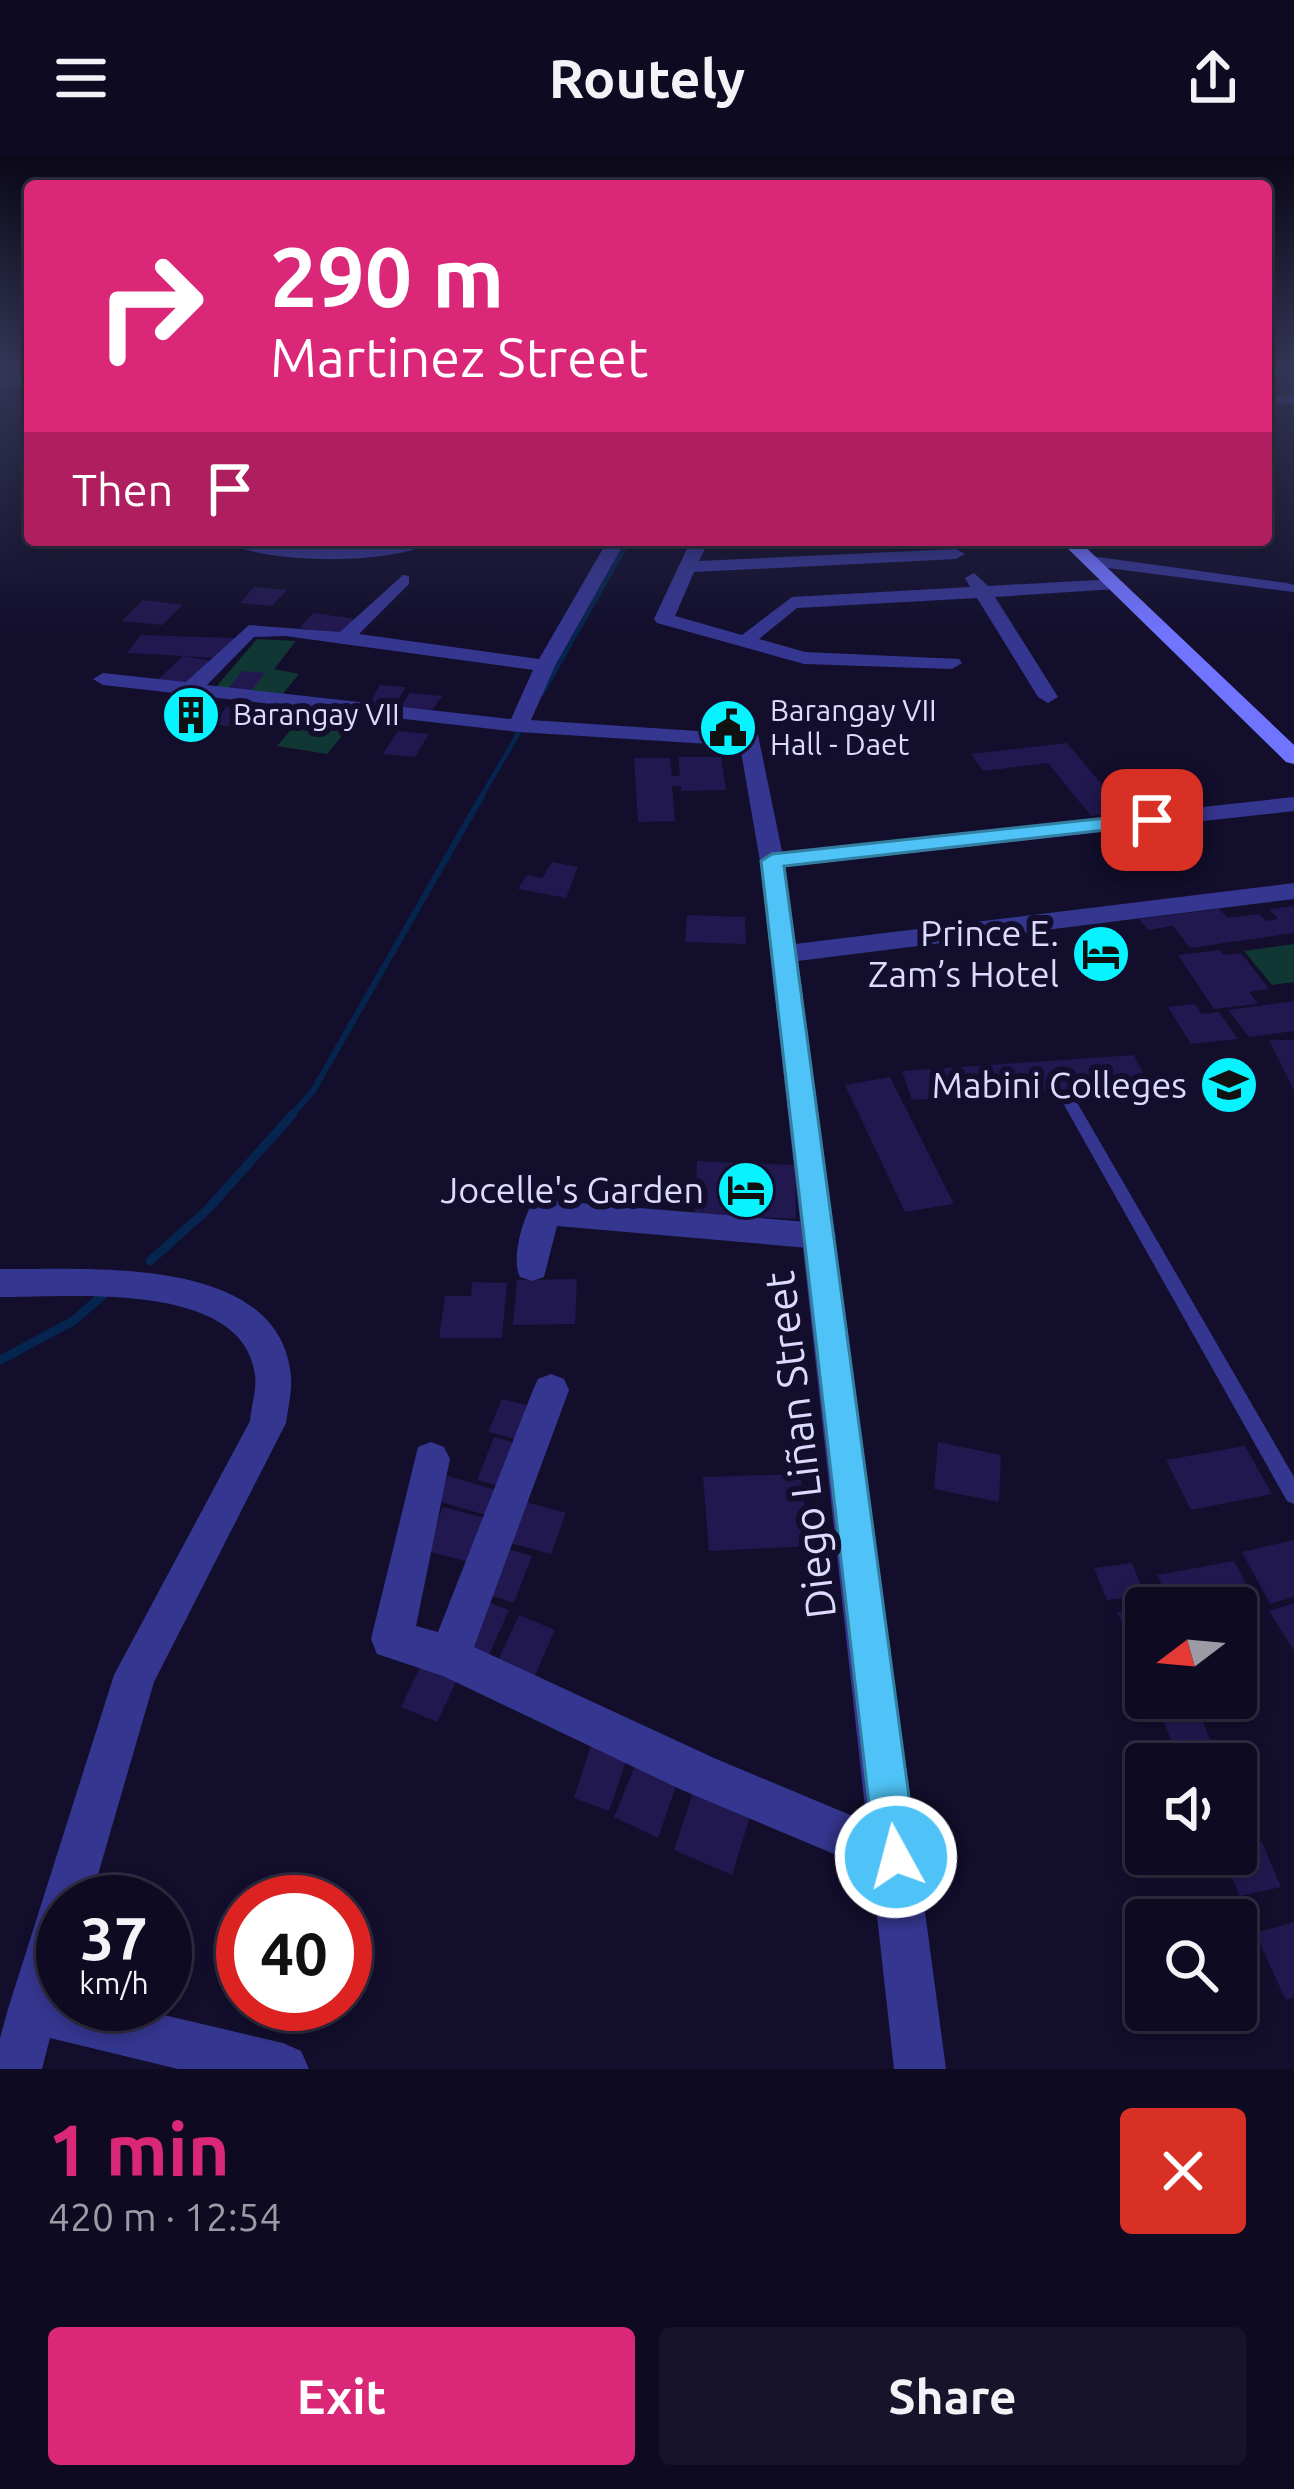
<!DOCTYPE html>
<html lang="en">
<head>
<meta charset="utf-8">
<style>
  :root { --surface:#0e0a21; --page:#17132a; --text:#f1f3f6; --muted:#9b9aa5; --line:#2e2b3f; --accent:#db2777 }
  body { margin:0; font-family:Ubuntu,sans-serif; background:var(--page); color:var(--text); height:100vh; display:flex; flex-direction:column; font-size:45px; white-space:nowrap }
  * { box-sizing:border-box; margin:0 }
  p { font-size:39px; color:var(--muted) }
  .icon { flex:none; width:66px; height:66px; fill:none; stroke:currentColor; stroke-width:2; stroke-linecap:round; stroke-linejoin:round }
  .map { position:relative; height:1913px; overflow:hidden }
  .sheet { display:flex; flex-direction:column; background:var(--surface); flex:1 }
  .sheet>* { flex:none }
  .banner { position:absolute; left:24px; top:24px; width:1248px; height:366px; border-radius:12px; box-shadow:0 6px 18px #0003,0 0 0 3px var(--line); background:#db2777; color:#fff; overflow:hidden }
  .needle { width:78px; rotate:254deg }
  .controls { position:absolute; left:1125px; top:1431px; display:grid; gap:24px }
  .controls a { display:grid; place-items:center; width:132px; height:132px; border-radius:12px; background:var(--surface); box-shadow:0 6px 18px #0003,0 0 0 3px var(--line); font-size:60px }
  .speed { position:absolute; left:36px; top:1719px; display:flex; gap:24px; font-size:60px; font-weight:700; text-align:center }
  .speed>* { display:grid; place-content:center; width:156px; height:156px; border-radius:50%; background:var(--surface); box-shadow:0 6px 18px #0003,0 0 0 3px var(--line); line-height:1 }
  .speed small { font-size:30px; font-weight:400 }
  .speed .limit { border:18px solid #d22; background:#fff; color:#111 }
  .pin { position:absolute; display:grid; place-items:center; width:102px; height:102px; color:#fff; margin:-51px; border-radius:24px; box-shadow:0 6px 18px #0006 }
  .me { position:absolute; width:132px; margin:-66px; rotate:353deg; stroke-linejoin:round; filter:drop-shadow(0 0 9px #0008) }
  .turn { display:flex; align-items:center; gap:42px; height:252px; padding:0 48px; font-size:54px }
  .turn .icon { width:156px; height:156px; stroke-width:2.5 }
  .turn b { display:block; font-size:84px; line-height:102px }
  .then { display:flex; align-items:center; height:114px; padding:0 48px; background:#0003; gap:24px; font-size:45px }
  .round { display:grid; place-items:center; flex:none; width:126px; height:126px; border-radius:12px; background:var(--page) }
  .overview { display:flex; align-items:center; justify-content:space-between; height:204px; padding:0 48px }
  h1 { font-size:72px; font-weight:600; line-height:90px; color:var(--accent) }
  .primary-button { display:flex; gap:24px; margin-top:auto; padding:24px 48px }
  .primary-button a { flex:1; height:138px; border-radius:12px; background:var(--accent); color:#fff; font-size:48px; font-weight:600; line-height:138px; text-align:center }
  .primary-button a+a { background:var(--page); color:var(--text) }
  header { display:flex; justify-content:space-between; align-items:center; height:156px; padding:0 48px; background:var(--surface); font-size:54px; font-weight:600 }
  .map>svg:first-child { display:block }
</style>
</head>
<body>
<header><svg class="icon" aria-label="menu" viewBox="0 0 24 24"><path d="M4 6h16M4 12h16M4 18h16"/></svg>Routely<svg class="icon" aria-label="share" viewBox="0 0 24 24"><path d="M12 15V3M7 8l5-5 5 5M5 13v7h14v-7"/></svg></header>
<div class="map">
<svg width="1294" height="1913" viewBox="0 0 1294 1913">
  <rect width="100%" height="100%" fill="#120e2c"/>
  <g fill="#113734">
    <path d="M 257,483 L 296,485 L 274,513 L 299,518 L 281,540 L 215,532 Z"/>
    <path d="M 306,556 L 355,564 L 327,598 L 277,590 Z"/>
    <path d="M 1294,788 L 1294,826 L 1272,829 L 1244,795 Z"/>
  </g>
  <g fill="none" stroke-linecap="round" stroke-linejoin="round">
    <g stroke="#05244e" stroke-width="4.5">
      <path d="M 542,538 L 629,384"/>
      <path d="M 480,643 L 518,578"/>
    </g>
    <path stroke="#05244e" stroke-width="6" d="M 290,961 L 313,935 L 482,640"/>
    <g stroke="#05244e" stroke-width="9">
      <path d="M 150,1105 L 208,1053 L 293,958"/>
      <path d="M 0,1204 L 73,1165 L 109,1134"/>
    </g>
  </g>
  <g fill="#21184f">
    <path d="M 254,431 L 287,434 L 272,450 L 240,447 Z"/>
    <path d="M 143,444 L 183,449 L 162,469 L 122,465 Z"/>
    <path d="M 313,457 L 356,463 L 343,478 L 300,472 Z"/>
    <path d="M 141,479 L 235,482 L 215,502 L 183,500 L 212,505 L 188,528 L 156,525 L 183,500 L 127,497 Z"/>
    <path d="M 242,515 L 265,517 L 251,535 L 228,533 Z"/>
    <path d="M 380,529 L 406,531 L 394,550 L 368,549 Z"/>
    <path d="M 410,537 L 442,540 L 432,554 L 400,551 Z"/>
    <path d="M 188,547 L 214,553 L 194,570 L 168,565 Z"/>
    <path d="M 226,551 L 252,553 L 241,571 L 214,569 Z"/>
    <path d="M 257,554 L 283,555 L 270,573 L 245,571 Z"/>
    <path d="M 398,575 L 429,578 L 415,601 L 383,598 Z"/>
    <path d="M 1067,587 L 1125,656 L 1091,660 L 1048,607 L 983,615 L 971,598 Z"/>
    <path d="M 678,601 L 721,601 L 726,634 L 681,635 L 681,630 L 672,630 L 675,665 L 638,666 L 634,602 L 670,602 L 672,620 L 680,620 Z"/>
    <path d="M 552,706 L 578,711 L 566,742 L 518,733 L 527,719 L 542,722 Z"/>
    <path d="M 1294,750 L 1294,777 L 1190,792 L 1173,770 L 1148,774 L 1139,763 L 1219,753 L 1228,762 L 1259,758 L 1266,765 L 1278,763 L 1269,753 Z"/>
    <path d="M 687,759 L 745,761 L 746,788 L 685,786 Z"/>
    <path d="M 1220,794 L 1223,799 L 1241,797 L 1269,833 L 1249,836 L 1258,848 L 1214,853 L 1178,799 Z"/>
    <path d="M 1294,845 L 1294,875 L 1249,881 L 1228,854 Z"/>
    <path d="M 1195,848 L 1201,858 L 1219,856 L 1238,883 L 1191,888 L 1168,851 Z"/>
    <path d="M 1269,884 L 1294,884 L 1294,934 Z"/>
    <path d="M 1134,899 L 1149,928 L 912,944 L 902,915 Z"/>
    <path d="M 890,921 L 954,1048 L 905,1056 L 845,929 Z"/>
    <path d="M 697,1005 L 795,1009 L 796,1063 L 695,1058 Z"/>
    <path d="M 577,1123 L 575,1168 L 513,1169 L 517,1124 Z"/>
    <path d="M 472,1126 L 507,1127 L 502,1182 L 439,1182 L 445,1140 L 471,1140 Z"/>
    <path d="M 502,1243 L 536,1251 L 523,1285 L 488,1276 Z"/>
    <path d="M 494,1281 L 524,1289 L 507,1332 L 477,1324 Z"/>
    <path d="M 938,1286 L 1001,1299 L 999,1346 L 934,1333 Z"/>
    <path d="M 1245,1290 L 1272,1338 L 1191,1354 L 1166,1304 Z"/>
    <path d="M 800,1318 L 810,1390 L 709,1395 L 703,1321 Z"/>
    <path d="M 448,1320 L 503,1336 L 493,1361 L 437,1345 Z"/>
    <path d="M 522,1345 L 566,1357 L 551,1398 L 506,1386 Z"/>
    <path d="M 443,1351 L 489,1363 L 473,1407 L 426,1395 Z"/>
    <path d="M 1294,1384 L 1294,1441 L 1270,1448 L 1242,1396 Z"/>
    <path d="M 501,1391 L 532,1400 L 514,1447 L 483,1437 Z"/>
    <path d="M 1234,1405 L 1260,1455 L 1236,1460 L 1236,1452 L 1173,1452 L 1157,1419 Z"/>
    <path d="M 1132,1407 L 1145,1439 L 1107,1444 L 1094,1412 Z"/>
    <path d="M 483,1444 L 509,1454 L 486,1506 L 459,1495 Z"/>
    <path d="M 1294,1447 L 1294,1495 L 1269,1455 Z"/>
    <path d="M 1146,1452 L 1146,1478 L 1128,1481 L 1117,1456 Z"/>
    <path d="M 519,1459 L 555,1474 L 531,1528 L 494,1513 Z"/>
    <path d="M 1236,1463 L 1261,1514 L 1236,1519 Z"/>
    <path d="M 424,1503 L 460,1518 L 437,1566 L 401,1551 Z"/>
    <path d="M 1155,1542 L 1193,1542 L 1220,1608 L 1180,1608 Z"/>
    <path d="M 591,1589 L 627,1602 L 609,1655 L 574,1642 Z"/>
    <path d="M 636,1607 L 678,1625 L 658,1682 L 614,1661 Z"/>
    <path d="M 695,1631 L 752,1654 L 732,1719 L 674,1694 Z"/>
    <path d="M 1262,1686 L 1281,1731 L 1240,1740 L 1222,1698 L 1236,1698 L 1236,1692 Z"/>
    <path d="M 1294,1766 L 1294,1841 L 1286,1844 L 1255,1777 Z"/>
  </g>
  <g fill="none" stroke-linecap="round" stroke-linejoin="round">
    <path fill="#353690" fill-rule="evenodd" d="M 1066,935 L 1071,936 L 1294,1321 L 1294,1348 L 1287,1345 L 1059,940 Z"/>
    <g fill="#353690" fill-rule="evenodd">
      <path d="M 0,221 L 30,223 L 30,231 L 0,229 Z"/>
      <path d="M 1294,239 L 1294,247 L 1266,248 L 1266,240 Z"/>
      <path d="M 223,384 L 330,392 L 438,384 C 399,409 262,410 223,384 Z"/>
      <path d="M 608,384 L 626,384 L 555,510 L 531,564 L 758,579 L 784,705 L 781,710 L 772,712 L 760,705 L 740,590 L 518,576 L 103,529 L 93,523 L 103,517 L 186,526 L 249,469 L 340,476 L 403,419 L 409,420 L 409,428 L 359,478 L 539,503 ZM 285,480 L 533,514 L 511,563 L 207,529 L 254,481 Z"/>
      <path d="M 691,384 L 709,384 L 699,405 L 956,393 L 965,398 L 956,403 L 694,416 L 675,460 L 742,479 L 792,441 L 970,431 L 965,422 L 974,417 L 988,430 L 1116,423 L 1125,428 L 1116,433 L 995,441 L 1058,541 L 1048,547 L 1038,541 L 977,442 L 797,452 L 759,483 L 805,496 L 959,503 L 962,507 L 952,513 L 804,508 L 657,467 L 654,463 Z"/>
      <path d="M 1091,400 L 1287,427 L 1294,429 L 1294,436 L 1085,409 L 1082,405 Z"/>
      <path d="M 543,1044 L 820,1067 L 832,1071 L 836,1080 L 832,1089 L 820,1093 L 557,1070 L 544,1121 L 532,1125 L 520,1121 C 511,1103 522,1066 532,1047 Z"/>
      <path d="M 0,1113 C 87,1114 281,1097 291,1221 C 292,1236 288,1252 286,1267 L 154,1526 L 90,1746 L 63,1746 L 63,1848 L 117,1848 L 283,1887 L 301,1895 L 309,1913 L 178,1913 L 50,1882 L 42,1913 L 0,1913 L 0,1882 L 8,1853 L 114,1519 L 250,1265 C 251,1251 257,1233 255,1219 C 243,1123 68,1142 0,1141 Z"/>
      <path d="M 551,1218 L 564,1223 L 569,1234 L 474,1491 L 714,1602 L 912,1685 L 919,1701 L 912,1717 L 896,1724 L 682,1634 L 443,1520 L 377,1498 L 371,1483 L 418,1291 L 431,1286 L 444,1291 L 450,1303 L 416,1470 L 438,1476 L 533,1234 L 538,1223 Z"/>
    </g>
    <path fill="#353690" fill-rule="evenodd" d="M 1294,641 L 1294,655 L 785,711 L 795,788 L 1294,727 L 1294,743 L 798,805 L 946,1913 L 894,1913 L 760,705 L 772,698 Z"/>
    <path fill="#7174ff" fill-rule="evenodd" d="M 1059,384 L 1078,384 L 1294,589 L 1294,608 L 1286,606 Z"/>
  </g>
  <linearGradient id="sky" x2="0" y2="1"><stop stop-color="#0a0818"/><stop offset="0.44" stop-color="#333656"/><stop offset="1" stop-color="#333656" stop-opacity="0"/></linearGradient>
  <rect width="1294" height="480" fill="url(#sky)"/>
  <path fill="#4fc3f7" stroke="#337fa1" stroke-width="3" d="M 1152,657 L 1159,659 L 1159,668 L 784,710 L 917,1701 L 911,1716 L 896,1722 L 881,1716 L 875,1701 L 761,705 L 772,698 Z"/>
  <defs>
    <g id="building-disc" transform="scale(3)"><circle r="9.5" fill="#06f3ff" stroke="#120e2c"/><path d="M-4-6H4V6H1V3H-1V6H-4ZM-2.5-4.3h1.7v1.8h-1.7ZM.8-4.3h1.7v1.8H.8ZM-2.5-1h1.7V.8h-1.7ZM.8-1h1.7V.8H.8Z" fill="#111"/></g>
    <g id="civic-disc" transform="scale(3)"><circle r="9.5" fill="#06f3ff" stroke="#120e2c"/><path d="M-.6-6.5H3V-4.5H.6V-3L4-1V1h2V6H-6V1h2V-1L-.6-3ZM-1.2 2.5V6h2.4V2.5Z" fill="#111"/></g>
    <g id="hotel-disc" transform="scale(3)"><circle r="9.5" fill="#06f3ff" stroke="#120e2c"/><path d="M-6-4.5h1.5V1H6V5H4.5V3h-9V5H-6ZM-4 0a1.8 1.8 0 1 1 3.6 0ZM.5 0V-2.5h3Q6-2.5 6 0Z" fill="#111"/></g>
    <g id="university-disc" transform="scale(3)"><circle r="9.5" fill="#06f3ff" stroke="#120e2c"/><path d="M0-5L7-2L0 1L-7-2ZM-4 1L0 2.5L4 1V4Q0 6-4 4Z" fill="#111"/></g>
  </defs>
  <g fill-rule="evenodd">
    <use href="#building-disc" x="191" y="559"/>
    <use href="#civic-disc" x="728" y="572"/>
    <use href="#hotel-disc" x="1101" y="798"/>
    <use href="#university-disc" x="1229" y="929"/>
    <use href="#hotel-disc" x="746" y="1034"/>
  </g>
  <g text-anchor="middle" stroke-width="12" stroke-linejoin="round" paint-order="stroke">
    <g font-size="30" fill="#dcdaff" stroke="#120e2c" text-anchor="start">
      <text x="770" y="565">Barangay VII<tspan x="770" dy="34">Hall - Daet</tspan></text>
      <text x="233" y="569">Barangay VII</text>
    </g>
    <g font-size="36" fill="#dcdaff" stroke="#120e2c" text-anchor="end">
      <text x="1059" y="790">Prince E.<tspan x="1059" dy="41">Zam’s Hotel</tspan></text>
      <text x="1187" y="942">Mabini Colleges</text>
      <text x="704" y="1047">Jocelle's Garden</text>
    </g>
    <g font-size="42" fill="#dcdaff" stroke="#120e2c">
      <text transform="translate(800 1289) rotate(-97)" y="15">Diego Liñan Street</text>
    </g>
  </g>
</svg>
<div class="controls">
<a><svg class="needle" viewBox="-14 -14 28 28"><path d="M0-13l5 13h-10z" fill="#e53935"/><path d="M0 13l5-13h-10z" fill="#9b9aa5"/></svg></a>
<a><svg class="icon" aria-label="sound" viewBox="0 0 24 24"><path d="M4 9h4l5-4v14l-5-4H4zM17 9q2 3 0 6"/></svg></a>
<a><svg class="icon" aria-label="search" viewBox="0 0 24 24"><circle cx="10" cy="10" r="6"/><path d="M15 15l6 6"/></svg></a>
</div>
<div class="speed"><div>37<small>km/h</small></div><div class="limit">40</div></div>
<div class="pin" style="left:1152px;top:664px;background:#d93025"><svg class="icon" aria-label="arrive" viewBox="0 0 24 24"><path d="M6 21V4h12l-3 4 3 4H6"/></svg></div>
<svg class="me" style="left:896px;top:1701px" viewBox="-20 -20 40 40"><circle r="17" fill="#4fc3f7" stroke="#fff" stroke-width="3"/><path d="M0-11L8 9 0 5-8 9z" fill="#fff"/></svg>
<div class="banner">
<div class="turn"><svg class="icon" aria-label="right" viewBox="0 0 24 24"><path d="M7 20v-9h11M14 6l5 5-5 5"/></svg><div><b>290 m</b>Martinez Street</div></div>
<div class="then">Then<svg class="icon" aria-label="arrive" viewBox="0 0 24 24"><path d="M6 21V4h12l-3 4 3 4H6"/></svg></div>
</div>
</div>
<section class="sheet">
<div class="overview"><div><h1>1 min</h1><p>420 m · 12:54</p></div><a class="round" style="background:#d93025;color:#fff"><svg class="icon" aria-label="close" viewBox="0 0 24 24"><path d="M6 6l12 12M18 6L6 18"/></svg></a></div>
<div class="primary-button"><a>Exit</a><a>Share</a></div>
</section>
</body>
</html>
